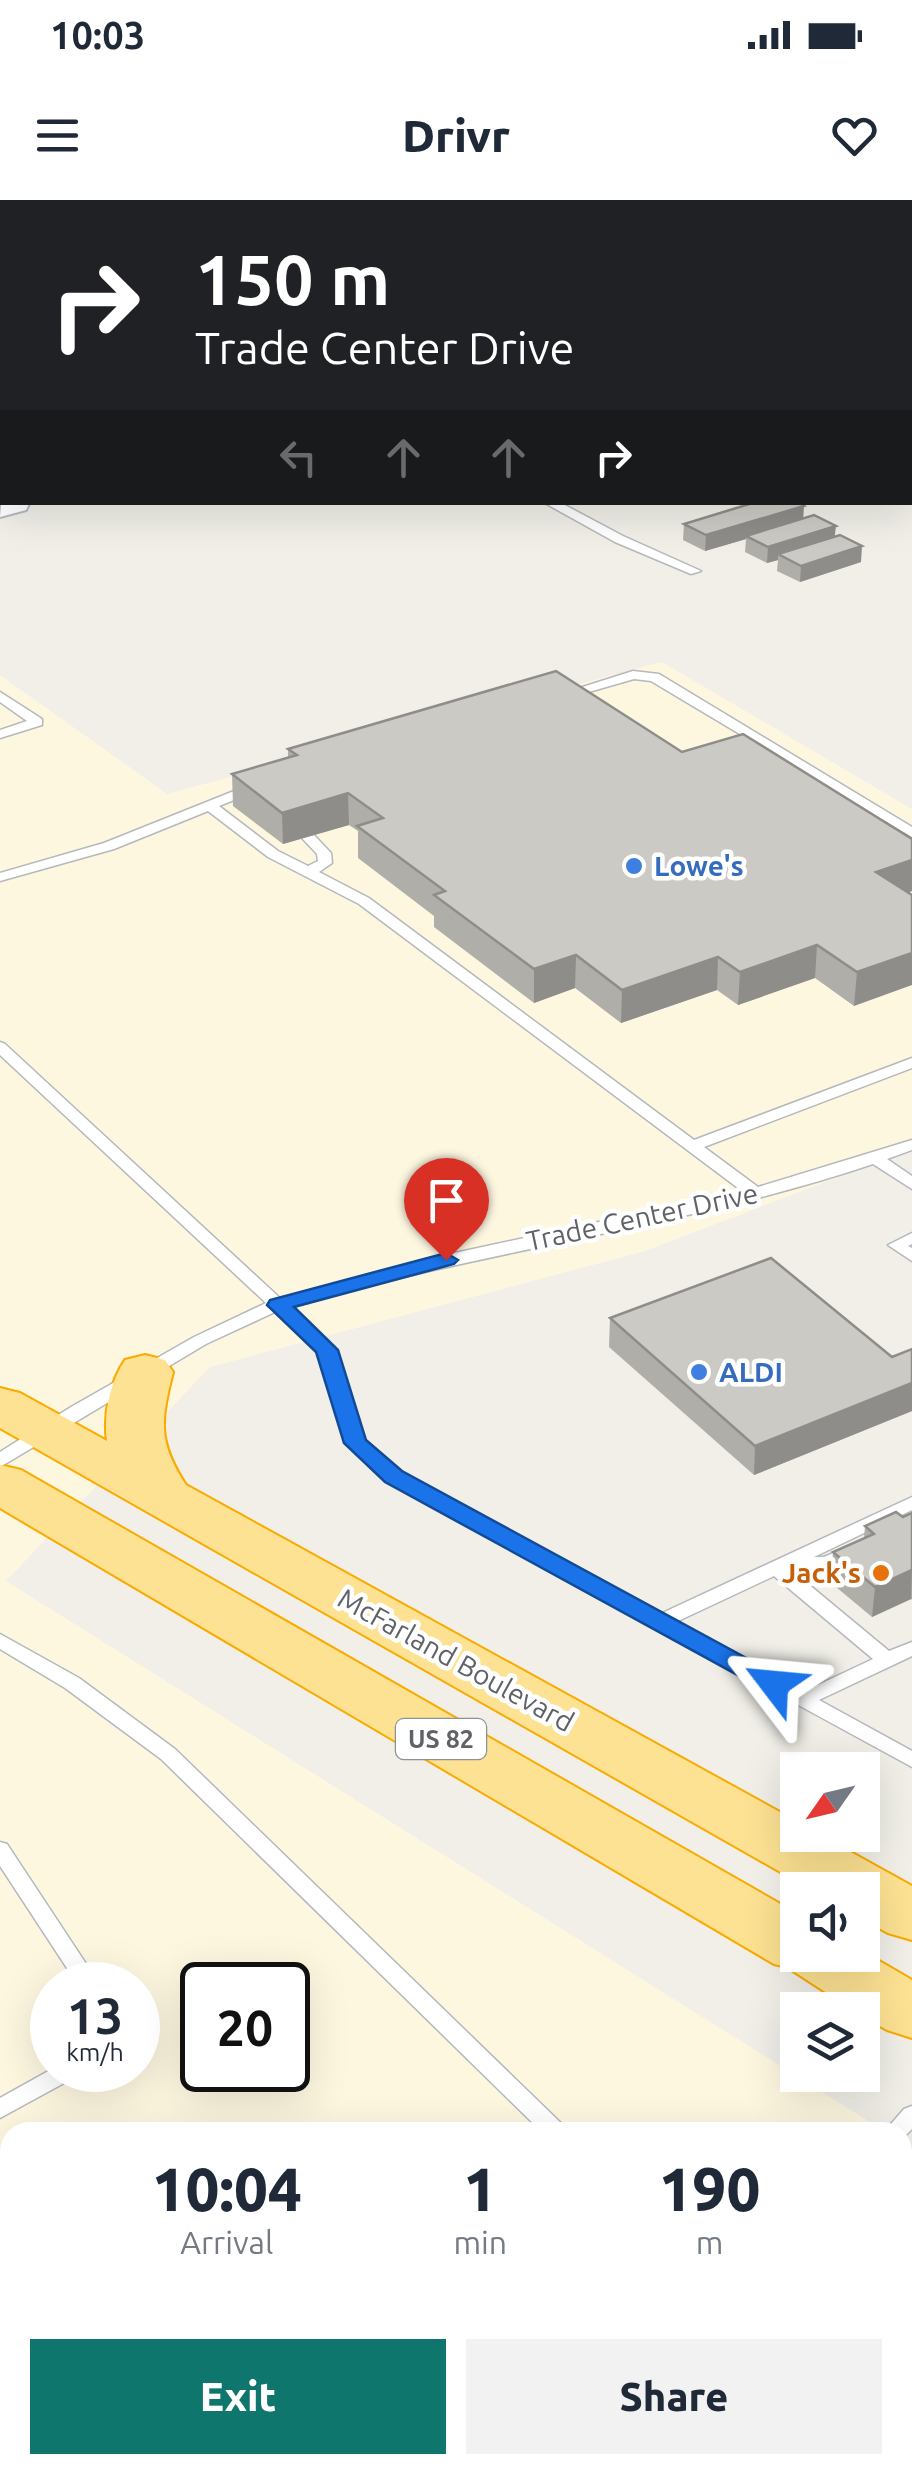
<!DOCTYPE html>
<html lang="en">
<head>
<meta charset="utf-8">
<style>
  :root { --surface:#fff; --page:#f2f2f3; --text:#1f2937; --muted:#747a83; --accent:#0f766e }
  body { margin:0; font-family:Ubuntu,sans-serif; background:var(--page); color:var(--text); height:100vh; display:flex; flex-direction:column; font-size:38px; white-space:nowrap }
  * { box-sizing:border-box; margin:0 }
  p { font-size:32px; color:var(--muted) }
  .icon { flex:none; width:55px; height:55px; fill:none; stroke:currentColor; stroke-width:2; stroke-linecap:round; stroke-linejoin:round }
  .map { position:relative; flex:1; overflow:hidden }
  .drawer { position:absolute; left:0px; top:1922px; width:912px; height:352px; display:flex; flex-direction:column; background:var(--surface); border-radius:30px 30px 0 0; box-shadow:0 10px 40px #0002 }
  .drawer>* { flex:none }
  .banner { position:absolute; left:0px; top:0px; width:912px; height:305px; box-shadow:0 10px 40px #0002; background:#202124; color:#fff; overflow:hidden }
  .needle { width:65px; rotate:236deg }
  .controls { position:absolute; left:780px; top:1552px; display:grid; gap:20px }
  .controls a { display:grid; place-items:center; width:100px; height:100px; border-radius:0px; background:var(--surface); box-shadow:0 10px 40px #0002; font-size:50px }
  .speed { position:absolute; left:30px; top:1762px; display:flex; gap:20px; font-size:50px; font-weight:700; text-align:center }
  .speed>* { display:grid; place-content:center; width:130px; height:130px; border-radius:50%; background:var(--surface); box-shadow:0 10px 40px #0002; line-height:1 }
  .speed small { font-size:25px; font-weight:400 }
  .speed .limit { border:5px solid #111; border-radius:15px; background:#fff; color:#111 }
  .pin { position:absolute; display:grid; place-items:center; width:85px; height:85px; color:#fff; margin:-102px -42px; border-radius:50% 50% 50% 0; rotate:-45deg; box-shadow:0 0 10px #0007 }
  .pin .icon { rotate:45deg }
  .me { position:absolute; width:110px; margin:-55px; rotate:299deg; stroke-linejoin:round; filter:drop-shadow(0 0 8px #0008) }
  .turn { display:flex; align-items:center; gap:35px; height:210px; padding:0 30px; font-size:45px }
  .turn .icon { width:130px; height:130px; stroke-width:2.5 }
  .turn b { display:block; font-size:70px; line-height:85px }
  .lanes { display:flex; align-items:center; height:95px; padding:0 30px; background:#0003; justify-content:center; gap:50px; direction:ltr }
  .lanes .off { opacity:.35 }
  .eta { display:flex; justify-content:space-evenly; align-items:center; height:170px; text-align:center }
  .eta b { font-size:60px; font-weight:800; line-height:70px }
  .button { display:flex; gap:20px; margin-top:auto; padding:20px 30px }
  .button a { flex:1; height:115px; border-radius:0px; background:var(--accent); color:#fff; font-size:40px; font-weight:800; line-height:115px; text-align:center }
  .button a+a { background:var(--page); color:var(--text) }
  .status { display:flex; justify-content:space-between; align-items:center; height:70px; padding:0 50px; background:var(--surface); direction:ltr }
  .status svg { height:28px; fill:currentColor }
  header { display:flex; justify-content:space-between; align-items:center; height:130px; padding:0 30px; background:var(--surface); font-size:45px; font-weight:800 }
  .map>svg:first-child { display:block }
</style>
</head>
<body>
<div class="status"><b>10:03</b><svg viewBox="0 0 49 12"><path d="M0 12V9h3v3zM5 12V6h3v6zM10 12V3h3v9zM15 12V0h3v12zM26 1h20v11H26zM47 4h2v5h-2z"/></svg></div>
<header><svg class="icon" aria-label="menu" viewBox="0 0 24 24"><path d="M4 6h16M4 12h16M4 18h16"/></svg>Drivr<svg class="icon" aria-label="heart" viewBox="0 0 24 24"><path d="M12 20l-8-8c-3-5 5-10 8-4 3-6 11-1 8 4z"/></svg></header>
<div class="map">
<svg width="912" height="2273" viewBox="0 0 912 2273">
  <rect width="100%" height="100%" fill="#f1efe8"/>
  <path fill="#fef7e0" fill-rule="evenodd" d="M 662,462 L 912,609 L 912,949 L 645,1051 L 210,1167 L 6,1381 L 886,1932 L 10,1932 L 10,2265 L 902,2265 L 903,1943 L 912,1949 L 912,2273 L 0,2273 L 0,475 L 167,594 ZM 52,1785 L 138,1785 L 138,1870 L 52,1870 ZM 202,1785 L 288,1785 L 288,1870 L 202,1870 Z"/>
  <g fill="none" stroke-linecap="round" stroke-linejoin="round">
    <g stroke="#b5b8bc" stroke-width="3">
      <g id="lane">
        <rect x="910" y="233" width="2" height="7"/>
        <path d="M 543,302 L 559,302 L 623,336 L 701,371 L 691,374 L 615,342 Z"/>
        <path d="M 633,471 L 659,474 L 912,627 L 912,637 L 651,481 L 634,479 L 561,500 L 554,496 Z"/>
        <path d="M 0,492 L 42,519 L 42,525 L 0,538 L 0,530 L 27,521 L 0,502 Z"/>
        <path d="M 254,583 L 261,587 L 259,590 L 219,606 L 278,651 L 308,666 L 318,661 L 317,654 L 301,637 L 303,634 L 313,634 L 331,653 L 332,663 L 319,672 L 369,698 L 694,940 L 912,858 L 912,868 L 704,947 L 758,987 L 912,940 L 912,950 L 887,959 L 912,976 L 912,989 L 873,964 C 683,1028 482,1050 290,1107 L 335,1150 L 364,1241 L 400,1272 L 660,1414 L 912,1297 L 912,1310 L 814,1357 L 824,1357 L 852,1345 L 861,1351 L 859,1355 L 827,1369 L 790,1369 L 889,1451 L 912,1442 L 912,1456 L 819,1500 L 912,1551 L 912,1567 L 386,1280 L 347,1243 L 318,1152 L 275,1112 L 206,1144 L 0,1267 L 0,1252 L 71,1207 L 194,1137 L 266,1103 L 0,855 L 0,842 L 5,844 L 281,1099 L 436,1057 L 742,991 L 359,704 L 268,657 L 208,611 L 114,649 L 0,681 L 0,673 L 104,643 ZM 774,1376 L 873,1459 L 803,1492 L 676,1422 Z"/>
        <path d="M 912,1033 L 912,1044 L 908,1046 L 912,1048 L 912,1061 L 888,1045 Z"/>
        <path d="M 0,1434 L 79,1478 L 175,1549 L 564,1926 L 567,1932 L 542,1932 L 161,1559 L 65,1488 L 0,1449 Z"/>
        <path d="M 0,1642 L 7,1644 L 100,1785 L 78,1785 L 0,1666 Z"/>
        <path d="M 52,1869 L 80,1870 L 77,1876 L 0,1918 L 0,1898 Z"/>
        <path d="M 912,1906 L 912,1929 L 903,1938 L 902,1932 L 884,1932 L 904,1909 Z"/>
        <path d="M 410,2265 L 443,2265 L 438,2273 L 405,2273 Z"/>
      </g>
    </g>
    <g stroke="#b5b8bc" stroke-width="3">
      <g id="street">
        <path d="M 470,0 L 494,0 L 495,2 L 471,2 Z"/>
        <path d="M 0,184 L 2,185 L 2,200 L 0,200 Z"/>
      </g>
    </g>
    <g stroke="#b6babf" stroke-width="4">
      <g id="secondary">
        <path d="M 866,0 L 899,0 L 901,2 L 868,2 Z"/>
        <path d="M 910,42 L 912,42 L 910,61 Z"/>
        <path d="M 2,294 L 2,302 L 30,302 L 26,310 L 0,317 Z"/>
      </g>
    </g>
    <g stroke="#f9ab00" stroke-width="4">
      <g id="highway">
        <path d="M 145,1155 L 165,1160 L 173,1172 C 161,1220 157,1241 186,1285 L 798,1622 L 798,1635 L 820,1635 L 912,1686 L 912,1740 L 888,1733 L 862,1719 L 862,1690 L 812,1690 L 0,1228 L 0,1188 L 20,1193 L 107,1241 C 103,1215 110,1182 125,1160 Z"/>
        <path d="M 0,1265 L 21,1270 L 798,1714 L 798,1755 L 862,1755 L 862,1751 L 912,1780 L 912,1838 L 887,1830 L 862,1816 L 862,1810 L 853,1810 L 787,1767 L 774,1764 L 0,1308 Z"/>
      </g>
    </g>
    <use href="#lane" fill="#fff" fill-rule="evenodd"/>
    <use href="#street" fill="#fff" fill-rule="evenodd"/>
    <use href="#secondary" fill="#fff" fill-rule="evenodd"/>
    <use href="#highway" fill="#fde293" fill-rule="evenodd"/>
    <g stroke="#b6b7b8" stroke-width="5" stroke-dasharray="1 8" stroke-linecap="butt">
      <path d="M 752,0 L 760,2"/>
      <path d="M 780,0 L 785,2"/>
    </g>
  </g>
  <g fill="#afaea9">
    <path d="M 803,318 L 835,336 L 861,362 L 800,382 L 777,371 L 778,360 L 767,363 L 745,352 L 746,339 L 705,351 L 683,340 L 684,324 Z"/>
    <path d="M 288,549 L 682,552 L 912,639 L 912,691 L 908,693 L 854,806 L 815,778 L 738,805 L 717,790 L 621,823 L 575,788 L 534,803 L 434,727 L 434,716 L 358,658 L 358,631 L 349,625 L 283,644 L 233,606 L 232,574 L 288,558 Z"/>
    <path d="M 610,1118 L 892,1157 L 912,1149 L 912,1211 L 754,1275 L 609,1147 Z"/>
    <path d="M 912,1313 L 912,1400 L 911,1399 L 872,1417 L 830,1382 L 833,1352 L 864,1338 L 865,1326 L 903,1317 Z"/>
  </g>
  <g fill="#8f8d8a">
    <path d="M 279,0 L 358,0 L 358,2 L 266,2 Z"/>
    <path d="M 0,54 L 2,79 L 2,141 L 0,142 Z"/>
    <path d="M 0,225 L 2,225 L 2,261 L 0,262 Z"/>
    <path d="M 804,306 L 803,322 L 746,336 L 746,339 L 705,351 L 706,335 Z"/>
    <path d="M 836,326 L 834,342 L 778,354 L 778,360 L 767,363 L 768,347 Z"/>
    <path d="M 862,346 L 861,362 L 800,382 L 801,366 Z"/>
    <path d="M 348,593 L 349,625 L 283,644 L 282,613 Z"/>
    <path d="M 912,660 L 912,691 L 873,704 L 876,672 Z"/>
    <path d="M 817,745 L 815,778 L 738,805 L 740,772 Z"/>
    <path d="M 912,753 L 912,785 L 854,806 L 857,772 Z"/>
    <path d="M 576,755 L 575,788 L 534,803 L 534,769 Z"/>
    <path d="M 718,757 L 717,790 L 621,823 L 622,790 Z"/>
    <path d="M 912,1183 L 912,1211 L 754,1275 L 755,1246 Z"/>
    <path d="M 912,1370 L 911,1399 L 872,1417 L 875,1387 Z"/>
  </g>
  <g fill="#cccac5" stroke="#8f8d8a" stroke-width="2.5">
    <path d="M 210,0 L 279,0 L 266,2 L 214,2 Z"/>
    <path d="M 2,210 L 2,225 L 0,225 L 0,211 Z"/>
    <path d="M 756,302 L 797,302 L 804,306 L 706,335 L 684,324 Z"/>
    <path d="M 814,315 L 836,326 L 768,347 L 746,336 Z"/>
    <path d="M 840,335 L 862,346 L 801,366 L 778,354 Z"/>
    <path d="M 556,471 L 682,552 L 743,534 L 912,639 L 912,660 L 876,672 L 912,695 L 912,753 L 857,772 L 817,745 L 740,772 L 718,757 L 622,790 L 576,755 L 534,769 L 434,695 L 445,691 L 357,626 L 383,618 L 348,593 L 282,613 L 232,574 L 297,555 L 288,549 Z"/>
    <path d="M 771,1058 L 892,1157 L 912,1149 L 912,1183 L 755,1246 L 610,1118 Z"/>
    <path d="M 896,1312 L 903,1317 L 912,1313 L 912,1370 L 875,1387 L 833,1352 L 874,1334 L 865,1326 Z"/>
  </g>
  <path fill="#1a73e8" stroke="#114b97" stroke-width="2.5" d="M 446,1053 L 458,1060 L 454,1064 L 294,1107 L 338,1150 L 366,1240 L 402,1271 L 783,1478 L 787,1484 L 783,1490 L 765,1490 L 385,1282 L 344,1243 L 316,1152 L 267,1105 L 270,1100 Z"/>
  <g fill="#3f7fe0" stroke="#fff" stroke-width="4">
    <circle cx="634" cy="666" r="10"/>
    <circle cx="699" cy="1172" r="10"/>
  </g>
  <circle fill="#e8710a" stroke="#fff" stroke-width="4" cx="881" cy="1373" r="10"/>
  <g text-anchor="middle" stroke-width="9" stroke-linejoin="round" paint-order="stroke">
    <rect fill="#fff" stroke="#8f9295" stroke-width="2.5" x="396" y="1519" width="90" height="40" rx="8"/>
    <g font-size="25" font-weight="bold" fill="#5f6368">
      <text x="441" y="1548">US 82</text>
    </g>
    <g font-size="28" font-weight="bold" fill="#366cbe" stroke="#fff" text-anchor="start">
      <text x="654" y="676">Lowe's</text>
      <text x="719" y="1182">ALDI</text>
    </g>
    <g font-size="28" fill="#5f6368" stroke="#fff">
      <text transform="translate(642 1017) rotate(-12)" y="10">Trade Center Drive</text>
      <text transform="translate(456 1460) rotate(29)" y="10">McFarland Boulevard</text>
    </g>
    <g font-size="28" font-weight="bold" fill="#c56008" stroke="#fff" text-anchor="end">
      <text x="861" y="1383">Jack's</text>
    </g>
  </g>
</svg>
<div class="controls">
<a><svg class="needle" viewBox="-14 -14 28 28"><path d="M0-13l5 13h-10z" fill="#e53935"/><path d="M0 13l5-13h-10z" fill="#747a83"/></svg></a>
<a><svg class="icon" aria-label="sound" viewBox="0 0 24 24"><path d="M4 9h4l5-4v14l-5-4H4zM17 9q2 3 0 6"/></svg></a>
<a><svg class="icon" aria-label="layers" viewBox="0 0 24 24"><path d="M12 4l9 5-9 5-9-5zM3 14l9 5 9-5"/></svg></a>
</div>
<div class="speed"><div>13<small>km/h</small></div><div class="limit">20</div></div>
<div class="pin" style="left:446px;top:1060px;background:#d93025"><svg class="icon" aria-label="arrive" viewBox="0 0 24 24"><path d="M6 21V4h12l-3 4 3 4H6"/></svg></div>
<svg class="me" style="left:774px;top:1484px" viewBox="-20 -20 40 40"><path d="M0-17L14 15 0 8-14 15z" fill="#1a73e8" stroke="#fff" stroke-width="4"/></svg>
<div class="banner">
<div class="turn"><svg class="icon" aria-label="right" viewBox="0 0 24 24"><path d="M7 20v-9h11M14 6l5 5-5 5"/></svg><div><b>150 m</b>Trade Center Drive</div></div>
<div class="lanes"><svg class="icon off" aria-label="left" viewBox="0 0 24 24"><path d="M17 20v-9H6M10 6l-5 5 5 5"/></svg><svg class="icon off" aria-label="ahead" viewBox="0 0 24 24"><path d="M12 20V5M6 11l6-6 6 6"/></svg><svg class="icon off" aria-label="ahead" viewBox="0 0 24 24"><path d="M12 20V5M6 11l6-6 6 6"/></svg><svg class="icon" aria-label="right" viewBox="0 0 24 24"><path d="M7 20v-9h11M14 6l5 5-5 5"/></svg></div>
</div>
<section class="drawer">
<div class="eta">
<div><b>10:04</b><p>Arrival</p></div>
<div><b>1</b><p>min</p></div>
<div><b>190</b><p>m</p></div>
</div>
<div class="button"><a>Exit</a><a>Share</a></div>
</section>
</div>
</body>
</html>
